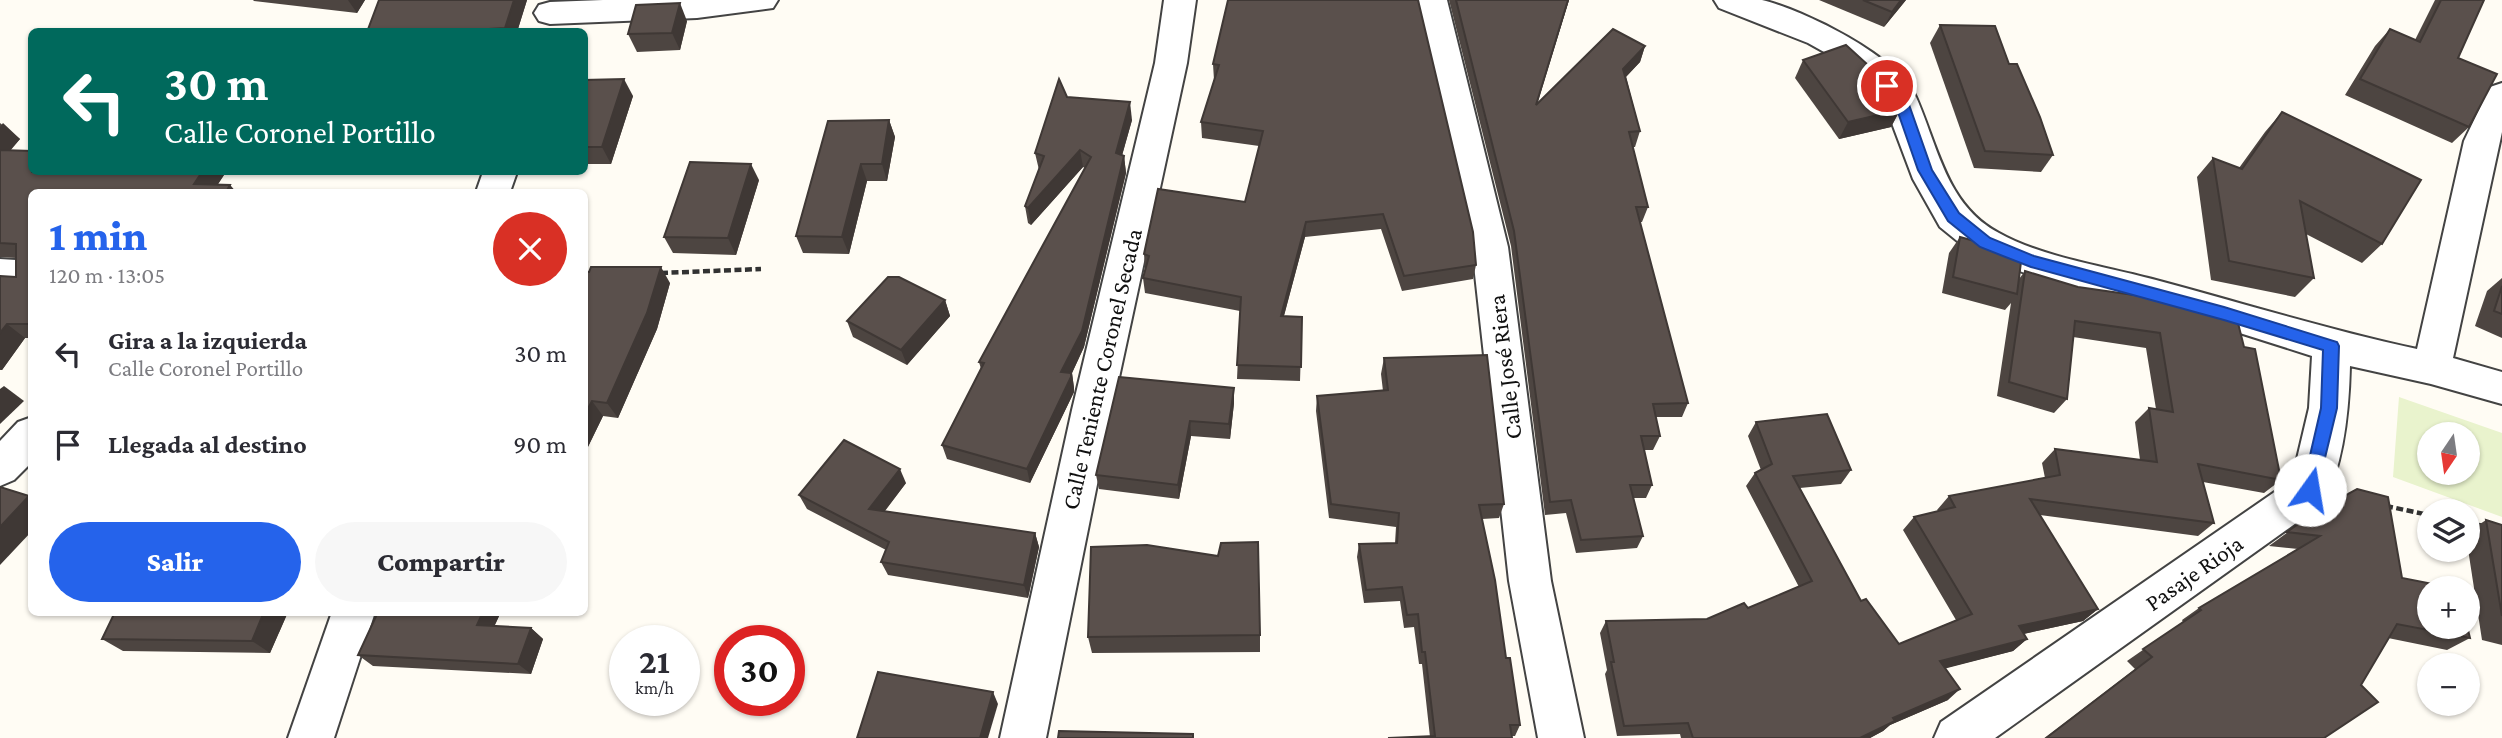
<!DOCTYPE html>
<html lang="es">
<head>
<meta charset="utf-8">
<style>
  :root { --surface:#fff; --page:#f7f7f7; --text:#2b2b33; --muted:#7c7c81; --accent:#2563eb }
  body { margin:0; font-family:"Crimson Pro",serif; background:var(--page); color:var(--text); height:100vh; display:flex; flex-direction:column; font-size:26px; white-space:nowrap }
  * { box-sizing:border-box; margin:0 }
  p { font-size:23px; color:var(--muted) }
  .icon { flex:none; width:38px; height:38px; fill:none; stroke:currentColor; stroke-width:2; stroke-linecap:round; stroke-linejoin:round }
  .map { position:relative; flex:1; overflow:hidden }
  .drawer { position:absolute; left:28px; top:189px; width:560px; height:427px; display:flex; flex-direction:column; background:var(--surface); border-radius:10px; box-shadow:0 2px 5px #0004 }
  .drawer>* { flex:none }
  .hud { position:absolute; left:28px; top:28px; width:560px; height:147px; border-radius:10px; box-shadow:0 2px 5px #0004; background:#00695c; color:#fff; overflow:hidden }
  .needle { width:46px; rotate:193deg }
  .controls { position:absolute; left:2417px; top:422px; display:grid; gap:14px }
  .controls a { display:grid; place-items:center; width:63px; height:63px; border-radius:50%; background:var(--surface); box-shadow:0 2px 5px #0004; font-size:35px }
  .speed { position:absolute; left:609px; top:625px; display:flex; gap:14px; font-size:35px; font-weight:700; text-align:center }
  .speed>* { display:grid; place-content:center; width:91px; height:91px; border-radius:50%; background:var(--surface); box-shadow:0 2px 5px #0004; line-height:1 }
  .speed small { font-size:18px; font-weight:400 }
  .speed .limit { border:10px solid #d22; background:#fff; color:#111 }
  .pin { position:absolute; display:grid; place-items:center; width:60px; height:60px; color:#fff; margin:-30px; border:4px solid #fff; border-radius:50%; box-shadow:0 2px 7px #0007 }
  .me { position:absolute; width:77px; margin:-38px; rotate:13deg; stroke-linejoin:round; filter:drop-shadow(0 0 5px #0008) }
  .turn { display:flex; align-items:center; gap:24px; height:147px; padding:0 21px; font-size:32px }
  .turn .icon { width:91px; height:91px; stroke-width:2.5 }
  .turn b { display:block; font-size:49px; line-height:60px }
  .round { display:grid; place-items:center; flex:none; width:74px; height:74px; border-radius:37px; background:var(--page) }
  .head { display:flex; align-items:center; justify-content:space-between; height:119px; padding:0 21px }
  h1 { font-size:42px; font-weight:800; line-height:52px; color:var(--accent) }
  .button { display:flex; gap:14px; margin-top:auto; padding:14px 21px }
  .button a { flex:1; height:80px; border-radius:42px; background:var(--accent); color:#fff; font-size:28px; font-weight:800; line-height:80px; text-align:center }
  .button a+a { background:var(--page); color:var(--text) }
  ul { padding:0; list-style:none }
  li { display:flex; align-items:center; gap:21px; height:91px; padding:0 21px }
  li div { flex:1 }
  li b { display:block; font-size:26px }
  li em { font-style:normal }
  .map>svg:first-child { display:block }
</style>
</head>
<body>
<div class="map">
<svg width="2502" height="738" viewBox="0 0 2502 738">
  <rect width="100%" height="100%" fill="#fffcf4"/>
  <path fill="#e9f3cd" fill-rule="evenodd" d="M 2399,397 L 2502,433 L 2502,517 L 2393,477 ZM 2429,434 L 2468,434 L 2468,472 L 2429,472 Z"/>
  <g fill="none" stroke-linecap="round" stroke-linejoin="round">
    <g stroke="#434343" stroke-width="4">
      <g id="minor">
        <path d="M 603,0 L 778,0 L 773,8 L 697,18 L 550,24 L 539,21 L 534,13 L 539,5 L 550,2 Z"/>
        <path d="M 1164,0 L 1196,0 L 1187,63 L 1112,410 L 1046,738 L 1000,738 L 1072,410 L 1155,63 Z"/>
        <path d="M 1415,0 L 1447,0 L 1508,247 L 1551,581 L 1584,738 L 1538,738 L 1509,581 L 1472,247 Z"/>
        <path d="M 1714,0 C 1729,0 1747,0 1762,0 C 1804,10 1898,56 1916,97 C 1938,146 1946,205 1999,233 C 2041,257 2108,267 2156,280 C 2243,303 2328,330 2417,349 L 2464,141 L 2490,87 L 2502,83 L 2502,132 L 2453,358 L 2502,372 L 2502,404 L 2431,384 L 2350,366 C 2349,410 2344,462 2324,503 L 1995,738 L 1934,738 L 1941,722 L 2292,480 L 2309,408 L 2312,356 L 2224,328 L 2030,275 L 1972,253 L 1940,227 L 1913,179 L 1884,102 L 1842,62 L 1808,43 L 1719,8 Z"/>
        <path d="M 483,172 L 517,172 L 510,192 L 476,192 Z"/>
        <path d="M 0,259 L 32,261 L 32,290 L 0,287 Z"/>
        <path d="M 32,417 L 32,462 L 14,480 L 0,486 L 0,441 L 18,422 Z"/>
        <path d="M 332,612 L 375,612 L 334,738 L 288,738 Z"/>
      </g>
    </g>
    <g stroke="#323232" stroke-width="4.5" stroke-dasharray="7 3.5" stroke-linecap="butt">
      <path d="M 661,273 L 761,269"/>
      <path d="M 2386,506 L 2429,515"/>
      <path d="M 2468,523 L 2484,526"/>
    </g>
    <use href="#minor" fill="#fff" fill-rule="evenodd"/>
  </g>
  <g fill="#4d4541">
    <path d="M 253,0 L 365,0 L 357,13 L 254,1 Z"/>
    <path d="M 379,0 L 527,0 L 517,32 L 367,32 Z"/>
    <path d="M 1228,0 L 1476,265 L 1473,279 L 1402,291 L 1381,229 L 1305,237 L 1284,316 L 1302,317 L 1300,381 L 1237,379 L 1240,311 L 1145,293 L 1143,278 L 1145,269 L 1144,254 L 1245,202 L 1259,146 L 1202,138 L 1201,122 L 1214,80 L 1213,64 Z"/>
    <path d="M 1449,0 L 1569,0 L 1537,103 L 1645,46 L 1640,62 L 1626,77 L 1640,131 L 1635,147 L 1633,147 L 1648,207 L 1642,222 L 1640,222 L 1688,403 L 1682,417 L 1656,417 L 1660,436 L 1653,450 L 1644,450 L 1652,485 L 1646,498 L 1633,498 L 1643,536 L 1637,548 L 1576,553 L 1566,513 L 1545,515 L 1511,246 Z"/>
    <path d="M 1819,0 L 1906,0 L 1884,27 Z"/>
    <path d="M 2435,0 L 2484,0 L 2458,58 L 2469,127 L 2452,143 L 2345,95 L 2375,46 L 2390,29 L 2415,40 Z"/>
    <path d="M 687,21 L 680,50 L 637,52 L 628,34 Z"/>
    <path d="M 1940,25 L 2009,64 L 2053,155 L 2041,172 L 1974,168 L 1930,43 Z"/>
    <path d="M 1803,60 L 1900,110 L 1891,127 L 1839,139 L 1795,78 Z"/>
    <path d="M 584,80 L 633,96 L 611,164 L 584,164 Z"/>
    <path d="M 1067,97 L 1132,120 L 1122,155 L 1124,156 L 1126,173 L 1084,347 L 1072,373 L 1074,388 L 1074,392 L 1030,483 L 947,459 L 942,445 L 981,369 L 979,362 L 1085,168 L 1083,167 L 1031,225 L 1028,223 L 1025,206 L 1039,170 L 1035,153 Z"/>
    <path d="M 2282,112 L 2382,244 L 2362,263 L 2306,234 L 2314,278 L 2295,297 L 2211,280 L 2197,177 L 2213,158 L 2239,168 L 2265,132 Z"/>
    <path d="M 889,120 L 895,137 L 887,181 L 867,181 L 849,254 L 803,253 L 796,236 Z"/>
    <path d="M 0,123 L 20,139 L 10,150 L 32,172 L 226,172 L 217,185 L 230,185 L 236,192 L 32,192 L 32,338 L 25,338 L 2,370 L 0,370 L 0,276 L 16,277 L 16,258 L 0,257 Z"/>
    <path d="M 759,180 L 736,255 L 673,253 L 664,237 Z"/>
    <path d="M 1960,237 L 2019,279 L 2025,271 L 2244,347 L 2281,480 L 2264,493 L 2203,482 L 2214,523 L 2198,536 L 2040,515 L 2098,609 L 2083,621 L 2023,634 L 2027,639 L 2013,651 L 1945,668 L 1948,700 L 1890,725 L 1883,731 L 1870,738 L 1681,738 L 1680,734 L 1617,736 L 1605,674 L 1607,670 L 1600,633 L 1606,621 L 1707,619 L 1748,608 L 1799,587 L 1746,486 L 1755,473 L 1761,470 L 1748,436 L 1756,422 L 1851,470 L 1841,484 L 1800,488 L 1861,601 L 1899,644 L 1956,620 L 1903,530 L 1914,517 L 1938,511 L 1937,510 L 1949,496 L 2045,478 L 2042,463 L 2055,449 L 2140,460 L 2135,422 L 2149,408 L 2156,409 L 2146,348 L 2073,337 L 2067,399 L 2054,413 L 1997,396 L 2011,303 L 2005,310 L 1942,293 L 1949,253 Z"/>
    <path d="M 589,272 L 670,283 L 657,329 L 618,418 L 603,416 L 584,455 Z"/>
    <path d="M 2502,278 L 2502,338 L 2475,326 L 2487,291 Z"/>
    <path d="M 945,300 L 950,316 L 907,365 L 853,337 L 847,321 Z"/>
    <path d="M 1384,358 L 1504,504 L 1499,518 L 1482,519 L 1506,658 L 1520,725 L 1515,736 L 1430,737 L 1422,664 L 1419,664 L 1414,627 L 1404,628 L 1400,601 L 1364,603 L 1357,557 L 1359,544 L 1395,543 L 1396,527 L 1329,518 L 1316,411 L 1317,396 L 1383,391 L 1381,374 Z"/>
    <path d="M 1119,377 L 1234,403 L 1230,439 L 1191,436 L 1179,499 L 1099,489 L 1096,475 Z"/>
    <path d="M 906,483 L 885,511 L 1035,533 L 1039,547 L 1028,598 L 888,575 L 881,562 L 886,550 L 807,509 L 799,495 Z"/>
    <path d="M 2315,512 L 2402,578 L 2470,638 L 2447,650 L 2388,638 L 2324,738 L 2045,738 L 2135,669 L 2127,661 L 2183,622 L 2182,620 L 2199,608 L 2298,549 L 2269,546 Z"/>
    <path d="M 2486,520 L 2502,525 L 2502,645 L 2482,640 L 2468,549 L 2468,532 Z"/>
    <path d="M 288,612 L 270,653 L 123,651 L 102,639 Z"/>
    <path d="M 378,612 L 498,612 L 500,614 L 494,626 L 531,628 L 543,639 L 531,674 L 373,666 L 358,655 Z"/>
    <path d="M 1260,635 L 1260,652 L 1092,653 L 1088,637 Z"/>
  </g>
  <g fill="#3f3835">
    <path d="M 348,0 L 365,0 L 357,13 Z"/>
    <path d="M 514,0 L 527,0 L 517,32 L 507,32 L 505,28 Z"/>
    <path d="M 1568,0 L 1569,0 L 1532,121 L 1536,105 Z"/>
    <path d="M 1901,0 L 1906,0 L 1884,27 L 1892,12 Z"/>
    <path d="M 680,3 L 687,21 L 680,50 L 672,33 Z"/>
    <path d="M 1645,46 L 1640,62 L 1618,85 L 1623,69 Z"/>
    <path d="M 624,79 L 633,96 L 611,164 L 602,147 Z"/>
    <path d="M 1130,102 L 1132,120 L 1118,170 L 1116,153 Z"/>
    <path d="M 1900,110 L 1891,127 L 1839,139 L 1848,122 Z"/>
    <path d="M 889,120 L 895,137 L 887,181 L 882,164 Z"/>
    <path d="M 3,123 L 20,139 L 0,163 L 0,127 Z"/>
    <path d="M 1080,150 L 1083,167 L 1031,225 L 1028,208 Z"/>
    <path d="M 1124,156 L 1126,173 L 1084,347 L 1072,373 L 1074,388 L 1074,392 L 1030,483 L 1027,469 L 1061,372 Z"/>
    <path d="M 751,164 L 759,180 L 736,255 L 728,238 Z"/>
    <path d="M 861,164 L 867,181 L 849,254 L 842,237 Z"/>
    <path d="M 202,172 L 226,172 L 213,192 L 194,184 Z"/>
    <path d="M 230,185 L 236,192 L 226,192 Z"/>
    <path d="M 1306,222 L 1305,237 L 1280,330 L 1281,316 Z"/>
    <path d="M 661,267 L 670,283 L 657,329 L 618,418 L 607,403 Z"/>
    <path d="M 945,300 L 950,316 L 907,365 L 901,350 Z"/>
    <path d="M 7,324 L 25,338 L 2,370 L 0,369 L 0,333 Z"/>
    <path d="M 4,386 L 24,401 L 0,424 L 0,389 Z"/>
    <path d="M 1234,388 L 1234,403 L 1230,439 L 1229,424 Z"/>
    <path d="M 592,401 L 603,416 L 584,455 L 584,416 Z"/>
    <path d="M 1190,421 L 1191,436 L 1179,499 L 1178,485 Z"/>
    <path d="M 900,469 L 906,483 L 876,522 L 869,509 Z"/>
    <path d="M 29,496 L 32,498 L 32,531 L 0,565 L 0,527 Z"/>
    <path d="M 1035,533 L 1039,547 L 1028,598 L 1024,585 Z"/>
    <path d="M 2098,609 L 2083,621 L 2005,638 L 2019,626 Z"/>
    <path d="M 264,612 L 288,612 L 270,653 L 252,641 Z"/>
    <path d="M 483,612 L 498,612 L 500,614 L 490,636 L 477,625 Z"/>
    <path d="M 531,628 L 543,639 L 531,674 L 518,664 Z"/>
    <path d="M 2027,639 L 2013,651 L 1928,673 L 1940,661 Z"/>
    <path d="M 1960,689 L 1948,700 L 1890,725 L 1883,731 L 1870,738 L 1860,738 L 1893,718 Z"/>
    <path d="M 993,692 L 998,704 L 988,738 L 980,738 Z"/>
  </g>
  <g fill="#5a504c" stroke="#3f3835" stroke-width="2">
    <path d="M 379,0 L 514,0 L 505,28 L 440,32 L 367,32 Z"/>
    <path d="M 1228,0 L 1418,0 L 1473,232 L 1476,265 L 1404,276 L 1383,214 L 1306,222 L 1281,316 L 1302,317 L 1301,367 L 1237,365 L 1241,297 L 1143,278 L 1149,256 L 1144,254 L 1158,189 L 1245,202 L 1263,131 L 1201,122 L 1219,65 L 1213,64 Z"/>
    <path d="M 1456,0 L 1568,0 L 1536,105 L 1613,29 L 1645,46 L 1623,69 L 1640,131 L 1629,132 L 1648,207 L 1636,207 L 1688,403 L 1653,404 L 1660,436 L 1641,436 L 1652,485 L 1630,485 L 1643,536 L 1581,540 L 1571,500 L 1550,502 L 1514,231 Z"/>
    <path d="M 1863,0 L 1901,0 L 1892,12 Z"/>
    <path d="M 2441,0 L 2484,0 L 2458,58 L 2497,74 L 2469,127 L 2360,79 L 2390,29 L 2420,42 Z"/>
    <path d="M 680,3 L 672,33 L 628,34 L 636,5 Z"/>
    <path d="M 1940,25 L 1995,26 L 2009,64 L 2017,64 L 2040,117 L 2053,155 L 1985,151 Z"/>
    <path d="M 1846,45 L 1890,85 L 1900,110 L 1848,122 L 1803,60 Z"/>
    <path d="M 624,79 L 602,147 L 584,147 L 584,80 Z"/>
    <path d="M 1059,79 L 1067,97 L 1130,102 L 1116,153 L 1124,156 L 1082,331 L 1061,372 L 1071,373 L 1071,377 L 1027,469 L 942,445 L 984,363 L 979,362 L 1091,157 L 1080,150 L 1028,208 L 1025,206 L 1044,156 L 1035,153 Z"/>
    <path d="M 2282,112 L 2421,180 L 2382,244 L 2300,201 L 2314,278 L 2229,261 L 2213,158 L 2242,169 Z"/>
    <path d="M 889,120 L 882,164 L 861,164 L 842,237 L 796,236 L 828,121 Z"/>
    <path d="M 0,150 L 32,151 L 32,172 L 202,172 L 194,184 L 230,185 L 226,192 L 32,192 L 32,324 L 7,324 L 0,333 L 0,276 L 16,277 L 16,244 L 0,243 Z"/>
    <path d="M 690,162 L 751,164 L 728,238 L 664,237 Z"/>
    <path d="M 1960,237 L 2022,254 L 2017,294 L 1953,277 Z"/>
    <path d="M 591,267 L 661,267 L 647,313 L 607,403 L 592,401 L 584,416 L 584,272 L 589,272 Z"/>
    <path d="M 2025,271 L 2078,287 L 2197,304 L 2236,315 L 2244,347 L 2255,349 L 2281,480 L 2198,464 L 2214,523 L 2030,499 L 2098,609 L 2019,626 L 2027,639 L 1940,661 L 1960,689 L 1893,718 L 1895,721 L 1860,738 L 1693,738 L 1688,723 L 1624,726 L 1611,662 L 1614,662 L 1606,621 L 1707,619 L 1744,603 L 1748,608 L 1812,581 L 1755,473 L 1772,464 L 1756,422 L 1827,414 L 1851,470 L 1793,476 L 1861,601 L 1866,599 L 1899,644 L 1972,614 L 1914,517 L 1955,507 L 1949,496 L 2060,475 L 2055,449 L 2157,462 L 2149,408 L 2173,412 L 2160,333 L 2075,321 L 2067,399 L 2009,382 Z"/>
    <path d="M 888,277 L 899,277 L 945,300 L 901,350 L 847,321 Z"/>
    <path d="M 2502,286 L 2502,314 L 2494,311 Z"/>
    <path d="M 1487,355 L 1504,504 L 1479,505 L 1495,580 L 1506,658 L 1510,658 L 1520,725 L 1510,725 L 1512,738 L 1388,738 L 1435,736 L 1425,652 L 1422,652 L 1418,614 L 1407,615 L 1402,587 L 1366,590 L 1359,544 L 1397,543 L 1399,513 L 1331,504 L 1317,396 L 1388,390 L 1384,358 Z"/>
    <path d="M 1119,377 L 1234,388 L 1229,424 L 1190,421 L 1178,485 L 1096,475 Z"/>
    <path d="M 844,440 L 900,469 L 869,509 L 1035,533 L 1024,585 L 881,562 L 889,542 L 799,495 Z"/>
    <path d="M 0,487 L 29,496 L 0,527 Z"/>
    <path d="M 2357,489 L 2388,497 L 2402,578 L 2453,588 L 2429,588 L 2429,626 L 2467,626 L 2470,638 L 2397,624 L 2361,685 L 2378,702 L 2324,738 L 2046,738 L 2152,657 L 2143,649 L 2201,610 L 2199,608 L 2320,536 L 2287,532 L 2315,512 Z"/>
    <path d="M 2486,520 L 2502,525 L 2502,616 Z"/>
    <path d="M 1258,542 L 1260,635 L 1088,637 L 1091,547 L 1147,545 L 1218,556 L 1221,543 Z"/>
    <path d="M 115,612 L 264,612 L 252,641 L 102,639 Z"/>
    <path d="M 378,612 L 483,612 L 477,625 L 531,628 L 518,664 L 358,655 Z"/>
    <path d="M 878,672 L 993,692 L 980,738 L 857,738 Z"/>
    <path d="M 1059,731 L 1193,734 L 1193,738 L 1058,738 Z"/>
  </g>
  <path fill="#2563eb" stroke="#184099" stroke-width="2" d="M 1887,81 L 1906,96 L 1932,170 L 1959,213 L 1990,238 L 2034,256 L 2224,307 L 2337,342 L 2339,346 L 2337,408 L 2316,495 L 2310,497 L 2304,495 L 2302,490 L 2321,408 L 2323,350 L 2224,320 L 2031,267 L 1980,247 L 1948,221 L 1918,170 L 1893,98 L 1880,86 Z"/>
  <g text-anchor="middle" stroke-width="7" stroke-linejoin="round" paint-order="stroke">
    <g font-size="24" fill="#101010" stroke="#fff">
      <text transform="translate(1505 367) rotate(-97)" y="8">Calle José Riera</text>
      <text transform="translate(1102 369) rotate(-77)" y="8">Calle Teniente Coronel Secada</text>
      <text transform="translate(2194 573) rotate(-35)" y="8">Pasaje Rioja</text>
    </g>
  </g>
</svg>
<div class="controls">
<a><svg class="needle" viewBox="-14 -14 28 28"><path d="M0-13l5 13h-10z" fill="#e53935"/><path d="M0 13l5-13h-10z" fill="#7c7c81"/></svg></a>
<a><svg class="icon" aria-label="layers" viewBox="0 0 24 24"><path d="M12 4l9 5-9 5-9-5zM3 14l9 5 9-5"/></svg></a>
<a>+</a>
<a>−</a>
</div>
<div class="speed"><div>21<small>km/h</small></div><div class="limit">30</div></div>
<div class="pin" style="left:1887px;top:86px;background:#d93025"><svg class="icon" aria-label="arrive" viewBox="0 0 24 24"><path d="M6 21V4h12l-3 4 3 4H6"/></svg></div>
<svg class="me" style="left:2310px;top:490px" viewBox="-20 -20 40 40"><circle r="19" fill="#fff"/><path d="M0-13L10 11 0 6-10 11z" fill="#2563eb"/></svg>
<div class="hud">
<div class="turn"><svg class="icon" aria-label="left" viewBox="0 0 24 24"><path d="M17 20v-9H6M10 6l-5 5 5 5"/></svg><div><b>30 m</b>Calle Coronel Portillo</div></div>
</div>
<section class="drawer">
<div class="head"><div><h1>1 min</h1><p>120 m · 13:05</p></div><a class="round" style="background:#d93025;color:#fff"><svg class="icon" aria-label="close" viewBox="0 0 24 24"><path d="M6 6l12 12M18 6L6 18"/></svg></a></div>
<ul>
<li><svg class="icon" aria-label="left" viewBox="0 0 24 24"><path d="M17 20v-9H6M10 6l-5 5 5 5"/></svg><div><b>Gira a la izquierda</b><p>Calle Coronel Portillo</p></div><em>30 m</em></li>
<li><svg class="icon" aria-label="arrive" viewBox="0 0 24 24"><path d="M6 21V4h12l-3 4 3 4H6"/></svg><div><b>Llegada al destino</b></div><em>90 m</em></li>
</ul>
<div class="button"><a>Salir</a><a>Compartir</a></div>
</section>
</div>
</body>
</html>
